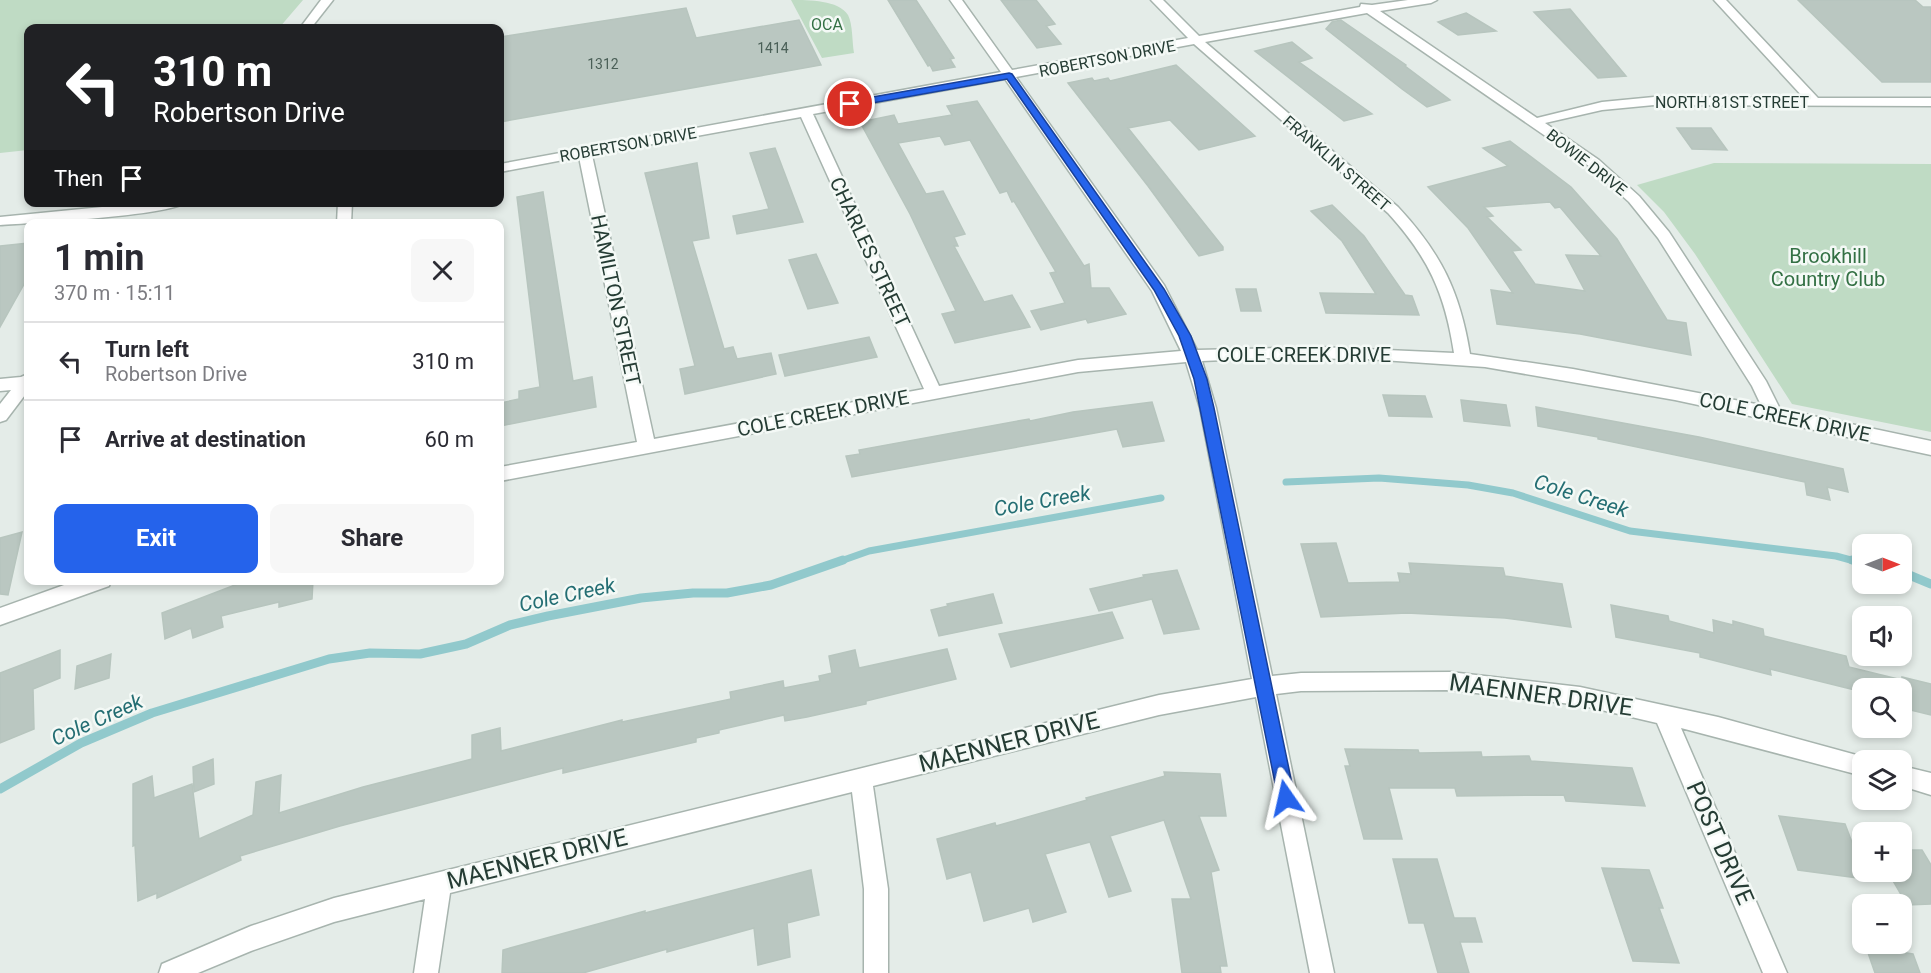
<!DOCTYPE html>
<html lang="en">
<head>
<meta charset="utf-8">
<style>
  :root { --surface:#fff; --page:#f7f7f7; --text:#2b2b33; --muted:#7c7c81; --line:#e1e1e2; --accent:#2563eb }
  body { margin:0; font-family:Roboto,sans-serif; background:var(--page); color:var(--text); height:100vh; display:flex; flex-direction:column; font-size:22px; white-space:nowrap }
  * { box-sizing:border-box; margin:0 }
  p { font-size:20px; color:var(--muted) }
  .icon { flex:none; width:33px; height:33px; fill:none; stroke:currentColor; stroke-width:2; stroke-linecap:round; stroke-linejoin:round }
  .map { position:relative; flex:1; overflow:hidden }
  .panel { position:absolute; left:24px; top:219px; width:480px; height:366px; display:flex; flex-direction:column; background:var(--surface); border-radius:12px; box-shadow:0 3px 9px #0003 }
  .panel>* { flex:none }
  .hud { position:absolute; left:24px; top:24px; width:480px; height:183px; border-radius:12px; box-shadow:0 3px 9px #0003; background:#202124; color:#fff; overflow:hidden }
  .needle { width:39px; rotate:90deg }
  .fabs { position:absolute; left:1852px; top:534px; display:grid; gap:12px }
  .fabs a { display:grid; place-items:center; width:60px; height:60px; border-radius:12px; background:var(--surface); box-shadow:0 3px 9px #0003; font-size:30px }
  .pin { position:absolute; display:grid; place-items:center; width:51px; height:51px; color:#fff; margin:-26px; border:3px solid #fff; border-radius:50%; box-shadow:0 2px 6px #0007 }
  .me { position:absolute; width:66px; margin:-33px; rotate:349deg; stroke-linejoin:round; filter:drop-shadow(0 0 4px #0008) }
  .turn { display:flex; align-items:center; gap:21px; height:126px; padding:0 30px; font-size:27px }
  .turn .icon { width:78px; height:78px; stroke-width:2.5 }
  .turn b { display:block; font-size:42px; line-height:51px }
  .then { display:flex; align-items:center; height:57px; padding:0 30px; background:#0003; gap:12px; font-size:22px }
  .round { display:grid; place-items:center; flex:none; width:63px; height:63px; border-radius:12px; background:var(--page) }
  .head { display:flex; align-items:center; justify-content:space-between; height:102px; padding:0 30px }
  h1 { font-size:36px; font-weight:700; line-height:45px }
  .cta { display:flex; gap:12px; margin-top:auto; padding:12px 30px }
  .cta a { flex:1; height:69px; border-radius:12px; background:var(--accent); color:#fff; font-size:24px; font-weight:700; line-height:69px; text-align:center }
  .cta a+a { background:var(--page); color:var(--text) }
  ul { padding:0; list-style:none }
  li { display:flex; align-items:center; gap:18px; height:78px; padding:0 30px; border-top:2px solid var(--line) }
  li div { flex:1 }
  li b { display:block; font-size:22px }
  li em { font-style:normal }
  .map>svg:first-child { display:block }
</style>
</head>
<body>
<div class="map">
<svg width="1931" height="973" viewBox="0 0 1931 973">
  <rect width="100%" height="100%" fill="#e4ece8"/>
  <g fill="#bfdbc4">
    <path d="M 0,0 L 303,0 L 279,28 L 28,28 L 28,150 L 0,153 Z"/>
    <path d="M 791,0 C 810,0 838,0 848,15 C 853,25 852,42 854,53 L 822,58 Z"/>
    <path d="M 1714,163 L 1931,164 L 1931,432 L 1792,404 L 1695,254 L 1664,212 L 1637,185 Z"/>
  </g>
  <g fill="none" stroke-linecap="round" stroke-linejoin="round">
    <g stroke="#91c9cc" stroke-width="7">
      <path d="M 1286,482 L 1379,478 L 1468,485 L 1513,493 L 1630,531 L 1836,556 L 1858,562"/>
      <path d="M 838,562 L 869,551 L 1161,498"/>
    </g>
    <g stroke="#91c9cc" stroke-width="9">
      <path d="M 1852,560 L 1863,563"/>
      <path d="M 1902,572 L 1931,584"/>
      <path d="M 0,789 L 81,743 L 152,713 L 329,659 L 370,653 L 420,654 L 466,644 L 510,625 L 548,616 L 641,598 L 693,593 L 727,593 L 771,585 L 843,560"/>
    </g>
  </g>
  <g fill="#bac7c1" stroke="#b7c5be" stroke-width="1.5" fill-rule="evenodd">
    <path d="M 888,0 L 916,0 L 954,58 L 950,59 L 955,67 L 933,71 L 930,65 L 928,66 Z"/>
    <path d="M 1001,0 L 1036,0 L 1055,24 L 1046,26 L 1061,44 L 1037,48 Z"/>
    <path d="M 1798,0 L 1915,0 L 1923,7 L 1931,7 L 1931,82 L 1882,82 Z"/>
    <path d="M 686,8 L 696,38 L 799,20 L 821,65 L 500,122 L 500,37 Z"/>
    <path d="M 1570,9 L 1626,76 L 1598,78 L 1534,12 Z"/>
    <path d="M 1466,13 L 1496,31 L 1458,35 L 1438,22 Z"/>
    <path d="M 1341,20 L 1406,65 L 1405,66 L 1450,100 L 1427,107 L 1402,89 L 1326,29 L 1332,22 Z"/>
    <path d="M 1292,42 L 1312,58 L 1299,62 L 1372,114 L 1344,121 L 1255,51 Z"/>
    <path d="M 1176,65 L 1255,136 L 1199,150 L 1170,120 L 1128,128 L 1223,247 L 1223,250 L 1199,256 L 1148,186 L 1068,83 L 1092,78 L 1094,81 L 1108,78 L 1110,81 Z"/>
    <path d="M 977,101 L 1084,266 L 1089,264 L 1091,288 L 1109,288 L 1126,314 L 1088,323 L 1086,319 L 1041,330 L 1031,311 L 1065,303 L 1050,273 L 1056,272 L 1014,201 L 1012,202 L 1007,191 L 1000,193 L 970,140 L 945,145 L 940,136 L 898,143 L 926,194 L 943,191 L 965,234 L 954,237 L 958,246 L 954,246 L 984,302 L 1012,295 L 1030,327 L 955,343 L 942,314 L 956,311 L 910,214 L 860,122 L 894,115 L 898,124 L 952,115 L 947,106 Z"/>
    <path d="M 1677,128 L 1711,128 L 1727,150 L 1692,149 Z"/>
    <path d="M 1510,141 L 1571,187 L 1617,239 L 1667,320 L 1686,323 L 1691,355 L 1580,334 L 1497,324 L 1491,290 L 1513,293 L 1468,228 L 1428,187 L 1508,166 L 1483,148 ZM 1550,202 L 1555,208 L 1560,207 L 1601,256 L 1566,255 L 1585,291 L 1535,284 L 1512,251 L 1521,250 L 1487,217 L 1493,216 L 1484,207 Z"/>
    <path d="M 775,148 L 803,222 L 737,234 L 733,216 L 769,209 L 750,153 Z"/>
    <path d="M 697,163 L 709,238 L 692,241 L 724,349 L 733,347 L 737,359 L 771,353 L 776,374 L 685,394 L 680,369 L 695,366 L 645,173 Z"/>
    <path d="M 543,192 L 573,381 L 592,377 L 596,407 L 500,426 L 500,403 L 519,399 L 519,391 L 540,387 L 517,197 Z"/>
    <path d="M 1332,205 L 1364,236 L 1405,295 L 1412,296 L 1419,315 L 1326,313 L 1320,293 L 1376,294 L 1342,241 L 1311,211 Z"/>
    <path d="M 28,243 L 28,277 L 0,327 L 0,246 Z"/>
    <path d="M 816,254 L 838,303 L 808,309 L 789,260 Z"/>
    <path d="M 1236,289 L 1256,289 L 1261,311 L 1241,311 Z"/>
    <path d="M 869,337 L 877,357 L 785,376 L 779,355 Z"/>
    <path d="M 1383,395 L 1425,396 L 1432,417 L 1389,416 Z"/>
    <path d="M 1461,400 L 1506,405 L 1510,426 L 1464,421 Z"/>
    <path d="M 1152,402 L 1164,441 L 1123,447 L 1117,429 L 852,477 L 846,456 L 860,454 L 859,450 L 1029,419 L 1030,421 L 1073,412 Z"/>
    <path d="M 1536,407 L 1699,437 L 1843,469 L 1848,492 L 1827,487 L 1830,500 L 1807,495 L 1805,482 L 1598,439 L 1598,437 L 1538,426 Z"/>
    <path d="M 22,532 L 8,595 L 0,594 L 0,538 Z"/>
    <path d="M 1336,543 L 1348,583 L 1400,582 L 1398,573 L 1411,574 L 1409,563 L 1503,568 L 1505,576 L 1562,584 L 1571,627 L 1505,618 L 1407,613 L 1321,617 L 1301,544 Z"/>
    <path d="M 1177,570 L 1199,629 L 1164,634 L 1152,599 L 1099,611 L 1090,589 L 1144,577 L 1143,575 Z"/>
    <path d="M 252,580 L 313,580 L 312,599 L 279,607 L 279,602 L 221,616 L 223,627 L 193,638 L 191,628 L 165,639 L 162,613 L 235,585 Z"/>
    <path d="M 993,594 L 1002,623 L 939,636 L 931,610 L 948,606 L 947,604 Z"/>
    <path d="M 1611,605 L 1668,616 L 1669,621 L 1714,633 L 1713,620 L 1733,625 L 1733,621 L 1763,629 L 1764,636 L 1846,656 L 1849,667 L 1902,680 L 1902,677 L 1931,684 L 1931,715 L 1902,708 L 1902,688 L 1863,688 L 1863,692 L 1770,669 L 1771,675 L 1700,657 L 1700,653 L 1616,637 Z"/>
    <path d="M 1112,612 L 1123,638 L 1011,667 L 999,634 Z"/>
    <path d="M 947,649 L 956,679 L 866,701 L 866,704 L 807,717 L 785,721 L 784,715 L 719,730 L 719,733 L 696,738 L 696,742 L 563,773 L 563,768 L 340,826 L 240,856 L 241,860 L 157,898 L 157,893 L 138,901 L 135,845 L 133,846 L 133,784 L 152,776 L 154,798 L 192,784 L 199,839 L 253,815 L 256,782 L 281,775 L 279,813 L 363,787 L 472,759 L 472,735 L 500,728 L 501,751 L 622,720 L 622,722 L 731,699 L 730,692 L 783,681 L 784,688 L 820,681 L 819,676 L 832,673 L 829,656 L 855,650 L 859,668 Z"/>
    <path d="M 60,650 L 60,678 L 33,689 L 34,729 L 0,743 L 0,673 Z"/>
    <path d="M 111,654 L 109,678 L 75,689 L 77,666 Z"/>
    <path d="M 1345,749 L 1418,750 L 1419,753 L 1481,752 L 1482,757 L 1529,756 L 1531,761 L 1632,768 L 1645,806 L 1566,801 L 1564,795 L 1457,796 L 1455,788 L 1389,788 L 1402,839 L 1364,839 L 1345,766 L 1350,766 Z"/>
    <path d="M 213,759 L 214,784 L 194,792 L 193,767 Z"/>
    <path d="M 1164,772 L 1220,774 L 1226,816 L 1199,816 L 1219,870 L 1211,872 L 1227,966 L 1220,966 L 1221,973 L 1182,973 L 1172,899 L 1191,899 L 1164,820 L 1110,836 L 1131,891 L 1109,897 L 1090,842 L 1045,854 L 1066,912 L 1033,922 L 1029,908 L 984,921 L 971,872 L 947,879 L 937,839 L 995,823 L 996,826 L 1087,800 L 1086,798 L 1165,776 Z"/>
    <path d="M 1779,816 L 1845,824 L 1866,879 L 1798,870 Z"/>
    <path d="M 1902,850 L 1922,850 L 1931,865 L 1931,904 L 1907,905 L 1888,872 L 1902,872 Z"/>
    <path d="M 1393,859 L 1437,859 L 1454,918 L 1475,918 L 1482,942 L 1460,942 L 1469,973 L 1438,973 L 1424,923 L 1409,923 Z"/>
    <path d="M 1602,868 L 1649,870 L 1663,908 L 1659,908 L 1679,963 L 1633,961 Z"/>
    <path d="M 811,870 L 819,915 L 787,923 L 790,957 L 758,965 L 754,928 L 667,952 L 667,949 L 583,973 L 502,973 L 503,950 L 645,911 L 645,913 Z"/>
    <path d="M 1866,947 L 1913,954 L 1920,973 L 1875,973 Z"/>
  </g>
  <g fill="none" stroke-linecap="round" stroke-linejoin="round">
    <g stroke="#a7b4ae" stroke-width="3">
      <g id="minor">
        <path d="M 321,0 L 333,0 L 311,28 L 300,28 Z"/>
        <path d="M 950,0 L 962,0 L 1012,70 L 1188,38 L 1151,0 L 1163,0 L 1199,36 L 1360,7 L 1361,4 L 1372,5 L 1408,0 L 1437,0 L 1431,3 L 1380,11 L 1537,118 L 1602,102 L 1654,97 L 1804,98 L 1714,0 L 1726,0 L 1818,98 L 1931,98 L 1931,106 L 1654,105 L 1602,110 L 1545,123 L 1599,160 L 1639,196 L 1669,232 L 1766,381 L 1780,409 L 1931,441 L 1931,455 L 1675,400 L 1485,367 L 1367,359 L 1270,358 L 1202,361 L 1216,408 L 1272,676 L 1301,673 L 1450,672 L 1580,687 L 1718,717 L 1871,759 L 1872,760 L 1863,760 L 1863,776 L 1681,728 L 1787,973 L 1763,973 L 1657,723 L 1580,705 L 1450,690 L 1301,691 L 1276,694 L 1334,973 L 1310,973 L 1256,697 L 1159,715 L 873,786 L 888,889 L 888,973 L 864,973 L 864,889 L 852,792 L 450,893 L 438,973 L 414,973 L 425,899 L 334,922 L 251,951 L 198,973 L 159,973 L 162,964 L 251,926 L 334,898 L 1159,695 L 1252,679 L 1200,408 L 1186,362 L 1078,372 L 500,481 L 500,467 L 637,442 L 579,157 L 500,172 L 500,164 L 1001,72 ZM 1367,13 L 1589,166 L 1629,202 L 1658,238 L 1752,386 L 1761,405 L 1573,369 L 1470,354 C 1460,292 1441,253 1398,207 L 1205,42 ZM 1194,44 L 1388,213 C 1428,257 1445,293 1454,353 L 1319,347 L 1197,350 L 1164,285 L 1016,77 ZM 1005,79 L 1152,291 L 1181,351 L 1078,360 L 939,386 L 813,114 ZM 801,117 L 924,389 L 654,439 L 592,155 Z"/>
        <path d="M 153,202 L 186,202 C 170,216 30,223 0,225 L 0,217 Z"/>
        <path d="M 338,202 L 352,202 L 351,224 L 337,224 Z"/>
        <path d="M 28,374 L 28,391 L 6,420 L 0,422 L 0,404 L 11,390 L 0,391 L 0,379 L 21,377 Z"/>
        <path d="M 78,580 L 111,580 L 109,586 L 0,625 L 0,608 Z"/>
        <path d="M 1902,766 L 1931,773 L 1931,795 L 1902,786 Z"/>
      </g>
    </g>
    <use href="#minor" fill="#fff" fill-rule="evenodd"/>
  </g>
  <path fill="#2563eb" stroke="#184099" stroke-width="1.5" d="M 1009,73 L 1012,74 L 1164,289 L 1191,336 L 1207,379 L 1214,408 L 1295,798 L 1292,803 L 1286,806 L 1280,803 L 1278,798 L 1194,379 L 1179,336 L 1154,290 L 1007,79 L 850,107 L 845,104 L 850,101 Z"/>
  <g text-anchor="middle" stroke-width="5" stroke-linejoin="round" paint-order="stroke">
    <g font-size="14" fill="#4a5f57">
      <text x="773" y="53">1414</text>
      <text x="603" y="69">1312</text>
    </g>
    <g font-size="16" fill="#337044" stroke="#f4f9f6">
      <text x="827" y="30">OCA</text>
    </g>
    <g font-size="16" fill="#253c34" stroke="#f4f9f6">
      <text transform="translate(1107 58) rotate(-11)" y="6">ROBERTSON DRIVE</text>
      <text x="1732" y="108">NORTH 81ST STREET</text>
      <text transform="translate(628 144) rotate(-10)" y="6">ROBERTSON DRIVE</text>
      <text transform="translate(1587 162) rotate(38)" y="6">BOWIE DRIVE</text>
      <text transform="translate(1337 163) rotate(41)" y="6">FRANKLIN STREET</text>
    </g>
    <g font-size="20" fill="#253c34" stroke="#f4f9f6">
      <text transform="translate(870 252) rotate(65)" y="7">CHARLES STREET</text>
      <text transform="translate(616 300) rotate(78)" y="7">HAMILTON STREET</text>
      <text x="1304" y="362">COLE CREEK DRIVE</text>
      <text transform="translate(823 413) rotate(-11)" y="7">COLE CREEK DRIVE</text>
      <text transform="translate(1785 417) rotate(12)" y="7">COLE CREEK DRIVE</text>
    </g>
    <g font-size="20" fill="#337044" stroke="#f4f9f6">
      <text x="1828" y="263">Brookhill<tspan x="1828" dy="23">Country Club</tspan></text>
    </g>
    <g font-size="21" font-style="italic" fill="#246e73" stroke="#f4f9f6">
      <text transform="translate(1581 496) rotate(18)" y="7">Cole Creek</text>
      <text transform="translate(1042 501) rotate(-10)" y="7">Cole Creek</text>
      <text transform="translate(567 595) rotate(-12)" y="7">Cole Creek</text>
      <text transform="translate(97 720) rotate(-24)" y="7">Cole Creek</text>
    </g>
    <g font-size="24" fill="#253c34" stroke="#f4f9f6">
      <text transform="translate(1541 695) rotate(8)" y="8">MAENNER DRIVE</text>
      <text transform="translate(1009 742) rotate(-14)" y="8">MAENNER DRIVE</text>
      <text transform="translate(1720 843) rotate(66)" y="8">POST DRIVE</text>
      <text transform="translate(537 859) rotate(-14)" y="8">MAENNER DRIVE</text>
    </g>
  </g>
</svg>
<div class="fabs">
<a><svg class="needle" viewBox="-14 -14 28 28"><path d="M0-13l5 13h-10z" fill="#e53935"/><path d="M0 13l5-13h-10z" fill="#7c7c81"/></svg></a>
<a><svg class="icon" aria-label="sound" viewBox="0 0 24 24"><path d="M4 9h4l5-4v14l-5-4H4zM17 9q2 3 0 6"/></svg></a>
<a><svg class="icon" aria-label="search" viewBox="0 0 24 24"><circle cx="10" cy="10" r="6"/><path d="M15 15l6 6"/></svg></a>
<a><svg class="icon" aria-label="layers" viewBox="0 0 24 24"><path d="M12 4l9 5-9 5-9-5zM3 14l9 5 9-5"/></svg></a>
<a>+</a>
<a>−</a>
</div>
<div class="pin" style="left:850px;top:104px;background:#d93025"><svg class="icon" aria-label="arrive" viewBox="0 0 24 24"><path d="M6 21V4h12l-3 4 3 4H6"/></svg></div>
<svg class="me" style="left:1286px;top:798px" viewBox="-20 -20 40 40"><path d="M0-17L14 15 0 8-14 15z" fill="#2563eb" stroke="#fff" stroke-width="4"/></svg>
<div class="hud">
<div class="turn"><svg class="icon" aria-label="left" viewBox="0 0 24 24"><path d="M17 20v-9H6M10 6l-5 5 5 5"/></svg><div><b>310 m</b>Robertson Drive</div></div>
<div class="then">Then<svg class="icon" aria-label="arrive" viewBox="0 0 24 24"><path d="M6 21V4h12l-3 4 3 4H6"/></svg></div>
</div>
<section class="panel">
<div class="head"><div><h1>1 min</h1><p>370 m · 15:11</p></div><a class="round"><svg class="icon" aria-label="close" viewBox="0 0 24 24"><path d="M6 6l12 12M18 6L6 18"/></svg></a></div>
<ul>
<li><svg class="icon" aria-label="left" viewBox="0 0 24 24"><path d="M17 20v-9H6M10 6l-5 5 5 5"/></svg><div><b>Turn left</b><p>Robertson Drive</p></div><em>310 m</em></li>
<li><svg class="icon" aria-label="arrive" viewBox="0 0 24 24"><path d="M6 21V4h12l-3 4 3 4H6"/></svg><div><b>Arrive at destination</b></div><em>60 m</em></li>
</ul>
<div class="cta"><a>Exit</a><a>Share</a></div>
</section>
</div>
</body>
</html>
